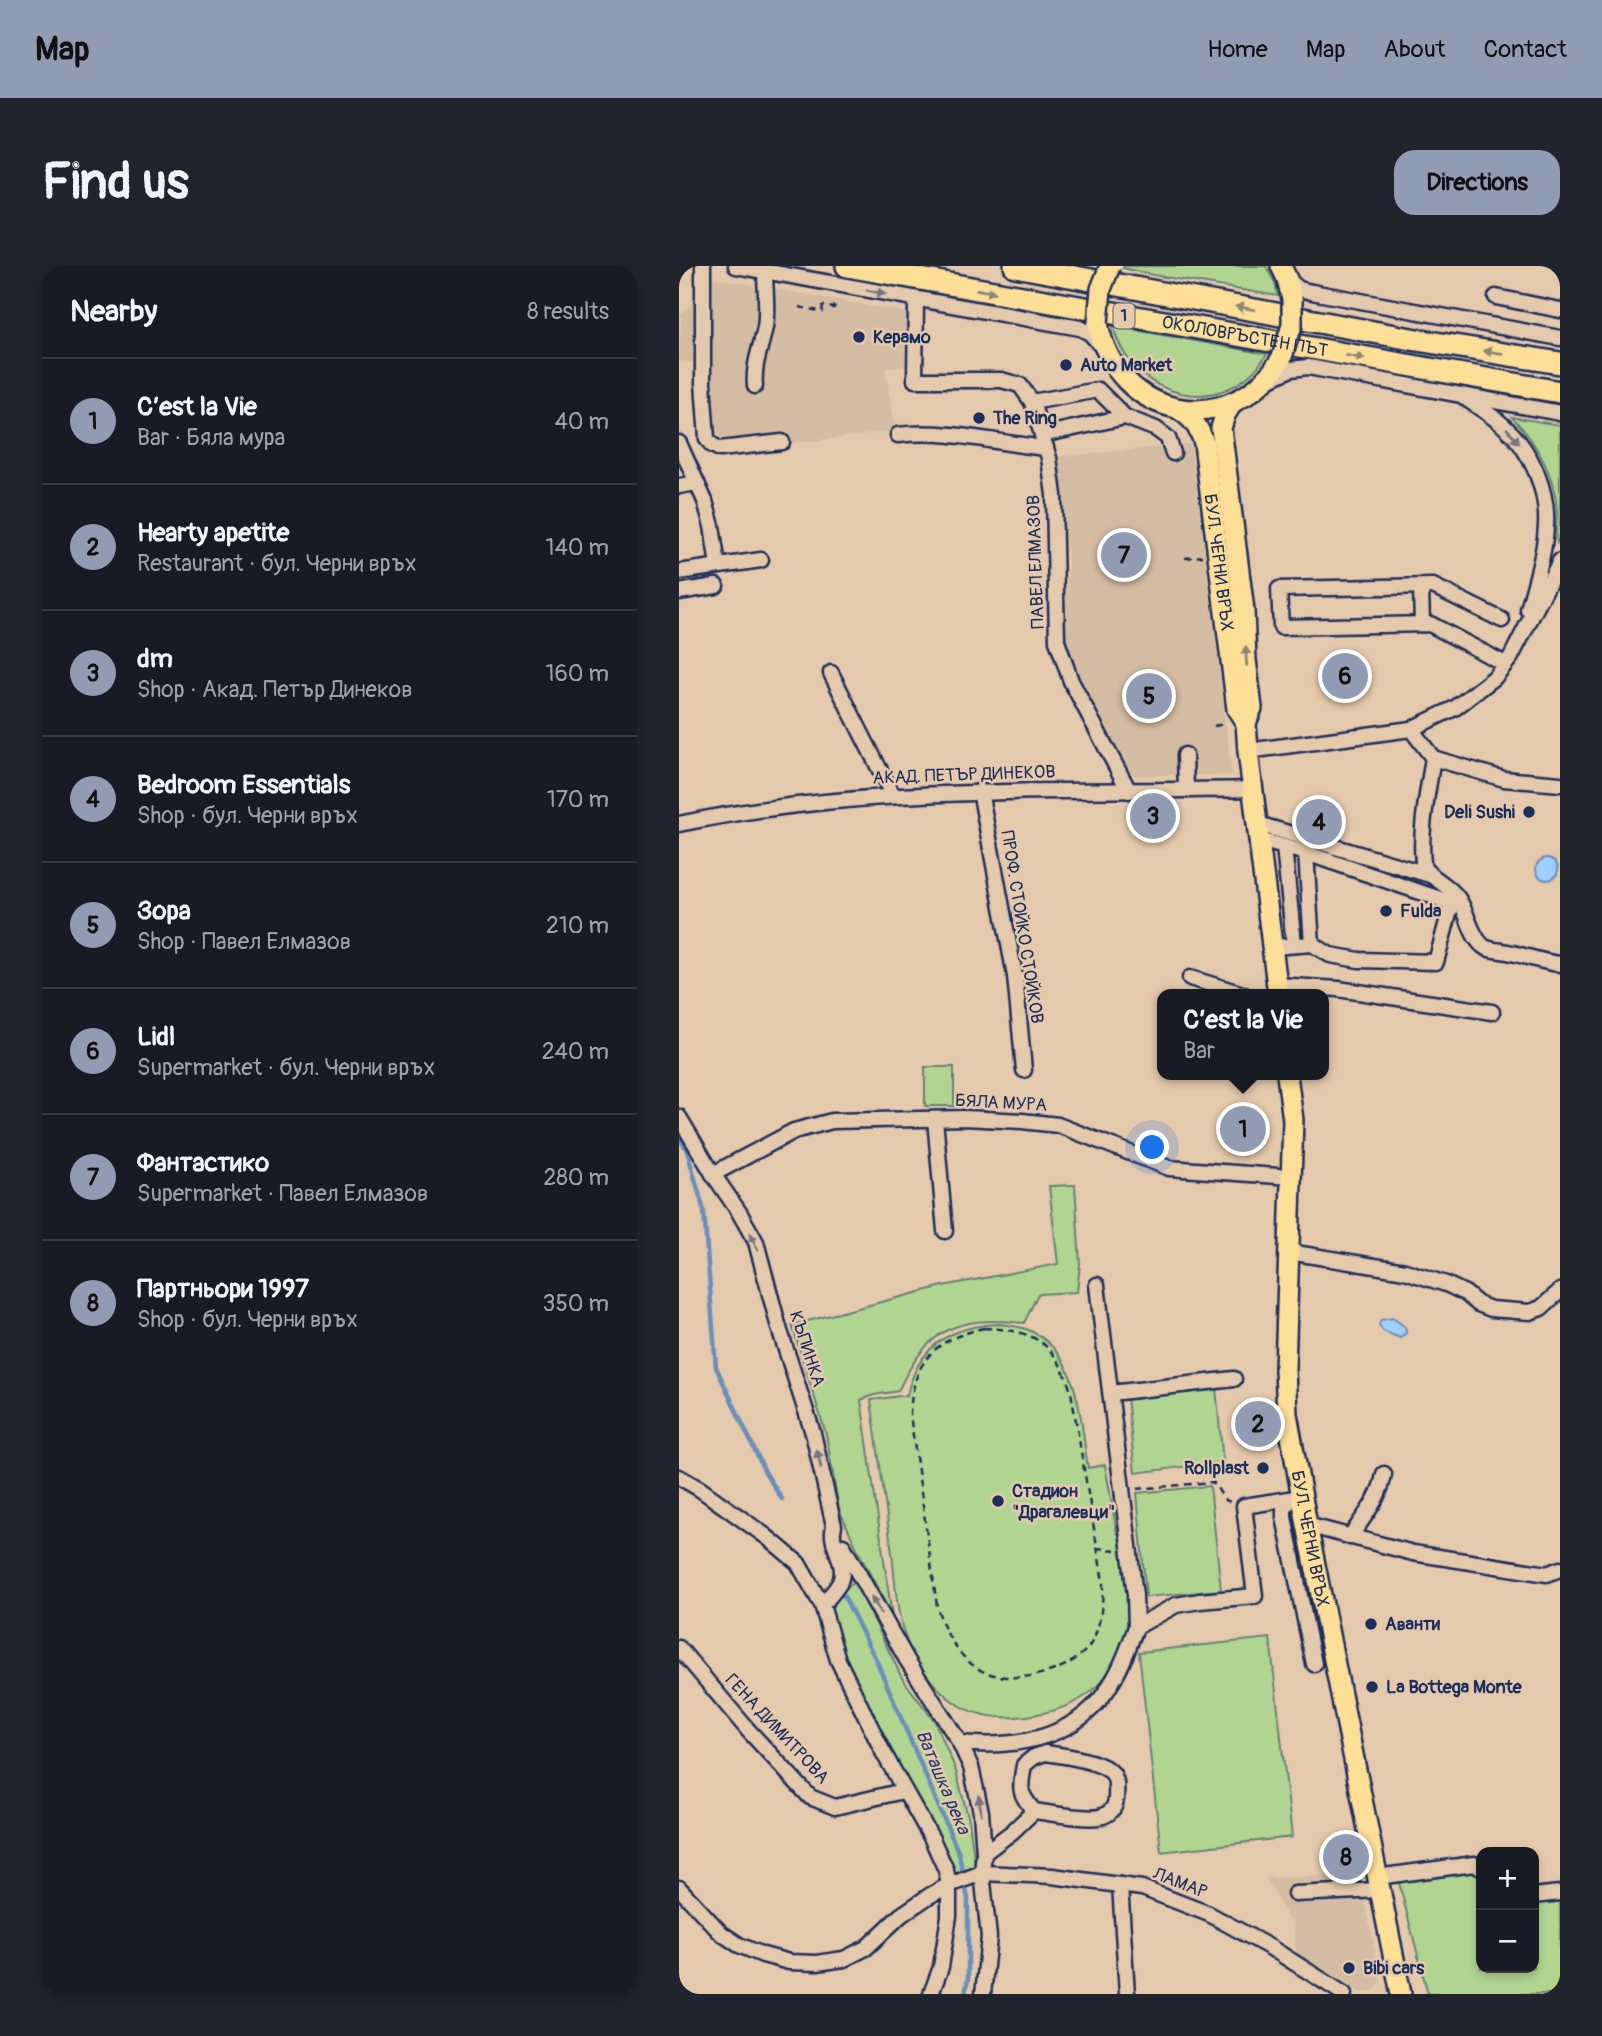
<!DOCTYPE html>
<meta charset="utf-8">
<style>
:root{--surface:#171b24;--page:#20242c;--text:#f1f3f6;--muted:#9ea1a6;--line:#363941;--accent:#919bb2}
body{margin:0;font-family:Pangolin,sans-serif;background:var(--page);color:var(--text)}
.controls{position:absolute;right:21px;bottom:21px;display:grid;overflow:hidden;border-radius:14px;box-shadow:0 4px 10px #0003}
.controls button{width:63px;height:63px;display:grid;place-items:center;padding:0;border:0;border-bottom:2px solid var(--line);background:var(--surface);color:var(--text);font:35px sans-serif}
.you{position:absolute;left:474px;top:882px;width:24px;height:24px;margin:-18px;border:5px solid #fff;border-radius:50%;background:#1a73e8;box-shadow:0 0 0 10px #1a73e833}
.badge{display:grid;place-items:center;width:46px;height:46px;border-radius:50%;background:var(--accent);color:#111;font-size:23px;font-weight:700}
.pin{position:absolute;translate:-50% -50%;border:4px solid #fff;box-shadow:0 2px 7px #0006}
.popup{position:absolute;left:478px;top:723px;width:172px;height:91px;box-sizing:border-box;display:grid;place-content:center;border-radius:14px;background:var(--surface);filter:drop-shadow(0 2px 5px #0005);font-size:23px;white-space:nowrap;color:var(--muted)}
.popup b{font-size:26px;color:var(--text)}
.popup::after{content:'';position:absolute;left:50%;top:100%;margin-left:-14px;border:14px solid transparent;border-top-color:var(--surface)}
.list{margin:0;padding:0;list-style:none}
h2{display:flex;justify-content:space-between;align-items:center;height:91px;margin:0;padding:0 28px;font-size:30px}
h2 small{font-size:23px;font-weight:400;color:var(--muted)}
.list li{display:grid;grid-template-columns:46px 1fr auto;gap:21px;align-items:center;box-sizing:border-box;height:126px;padding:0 28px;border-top:2px solid var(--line)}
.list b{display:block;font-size:26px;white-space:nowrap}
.list p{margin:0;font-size:23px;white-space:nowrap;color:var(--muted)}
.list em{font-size:23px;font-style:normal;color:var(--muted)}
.map{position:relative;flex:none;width:881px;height:1728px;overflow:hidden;border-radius:21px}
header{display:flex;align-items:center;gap:42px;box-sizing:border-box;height:98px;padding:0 35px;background:var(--accent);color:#111}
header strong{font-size:33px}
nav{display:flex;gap:38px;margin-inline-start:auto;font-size:24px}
.intro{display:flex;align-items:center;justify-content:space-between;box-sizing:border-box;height:168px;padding:0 42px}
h1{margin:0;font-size:49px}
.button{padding:18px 32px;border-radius:21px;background:var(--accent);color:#111;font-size:24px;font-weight:700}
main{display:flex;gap:42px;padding:0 42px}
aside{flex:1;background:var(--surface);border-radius:21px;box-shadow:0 4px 10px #0003}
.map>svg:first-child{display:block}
.built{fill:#d4bca2}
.green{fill:#b1d590;stroke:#668277;stroke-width:2}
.water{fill:#9fcffb;stroke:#6a8fbc;stroke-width:2}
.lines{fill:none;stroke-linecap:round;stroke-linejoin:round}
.stream{stroke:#6a8fbc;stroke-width:4.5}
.minor-casing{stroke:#1b2f5e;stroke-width:19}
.major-casing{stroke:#1b2f5e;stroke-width:24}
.highway-casing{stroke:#1b2f5e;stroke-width:26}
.path{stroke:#1b2f5e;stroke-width:2.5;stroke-dasharray:7 5;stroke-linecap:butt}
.minor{stroke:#e5c9ac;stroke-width:14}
.major{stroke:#fdde96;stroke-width:19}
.highway{stroke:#fdde96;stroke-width:21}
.major-bridge-casing{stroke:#1b2f5e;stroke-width:24;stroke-linecap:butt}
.major-bridge{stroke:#fdde96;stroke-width:19}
.oneway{fill:#8c867a}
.oneway2{fill:#767481}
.poi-dot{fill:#1b2f5e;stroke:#e5c9ac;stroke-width:2.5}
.labels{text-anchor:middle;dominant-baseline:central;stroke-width:5;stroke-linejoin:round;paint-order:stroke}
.shield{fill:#e5c9ac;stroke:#585d75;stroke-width:2}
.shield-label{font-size:16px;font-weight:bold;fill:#1b2f5e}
.poi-label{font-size:18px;font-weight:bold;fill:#1b2f5e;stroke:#e5c9ac;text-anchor:start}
.street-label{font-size:18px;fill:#1b2f5e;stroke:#e5c9ac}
.water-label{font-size:19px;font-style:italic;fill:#283f6e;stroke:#e5c9ac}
</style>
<header>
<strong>Map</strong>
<nav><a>Home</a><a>Map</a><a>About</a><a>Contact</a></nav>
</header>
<div class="intro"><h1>Find us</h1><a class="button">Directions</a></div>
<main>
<aside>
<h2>Nearby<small>8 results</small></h2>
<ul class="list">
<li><span class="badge">1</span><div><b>C’est la Vie</b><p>Bar · Бяла мура</p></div><em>40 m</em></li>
<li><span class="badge">2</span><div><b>Hearty apetite</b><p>Restaurant · бул. Черни връх</p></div><em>140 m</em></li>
<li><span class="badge">3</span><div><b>dm</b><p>Shop · Акад. Петър Динеков</p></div><em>160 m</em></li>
<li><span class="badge">4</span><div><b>Bedroom Essentials</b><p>Shop · бул. Черни връх</p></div><em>170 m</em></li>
<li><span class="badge">5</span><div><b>Зора</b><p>Shop · Павел Елмазов</p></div><em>210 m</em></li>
<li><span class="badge">6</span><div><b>Lidl</b><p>Supermarket · бул. Черни връх</p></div><em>240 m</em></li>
<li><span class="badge">7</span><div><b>Фантастико</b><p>Supermarket · Павел Елмазов</p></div><em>280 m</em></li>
<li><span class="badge">8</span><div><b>Партньори 1997</b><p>Shop · бул. Черни връх</p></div><em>350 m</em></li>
</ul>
</aside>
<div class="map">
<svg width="881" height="1728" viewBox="0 0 881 1728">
<rect width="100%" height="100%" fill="#e5c9ac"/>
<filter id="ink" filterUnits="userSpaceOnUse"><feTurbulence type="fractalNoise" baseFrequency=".0143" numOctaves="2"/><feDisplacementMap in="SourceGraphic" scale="14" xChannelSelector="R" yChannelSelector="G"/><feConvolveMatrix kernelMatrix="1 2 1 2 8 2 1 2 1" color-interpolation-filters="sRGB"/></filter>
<g filter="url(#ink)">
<g class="built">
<path d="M19,9L230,47L234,101L206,102L217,165L107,178L106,168L43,172L19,152L14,97L0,94L2,48L13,37Z"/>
<path d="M512,178L553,509H450L399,415L387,369L389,289L377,191Z"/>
<path d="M681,1609L702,1717L694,1725L682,1727L617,1687L614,1654L609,1653L587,1612Z"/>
</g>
<g class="green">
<path d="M445,0H587L596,17L599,30L474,9L444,2Z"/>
<path d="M434,60L588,88C546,156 453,134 434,60Z"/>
<path d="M833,151L881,159V271L878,277C876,268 878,255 878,244C875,208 858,177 833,151Z"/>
<rect x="246" y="801" width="29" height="39"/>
<path d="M396,919L401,998L398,1026L359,1028L345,1057C277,1049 248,1063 219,1125L195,1129L182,1134L213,1350L179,1285L160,1243L147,1168L113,1059L264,1020L379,998L370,920Z"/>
<path d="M320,1058C329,1059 338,1060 347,1063C401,1084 401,1153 409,1202L426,1199L438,1267H443C445,1294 455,1337 448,1362C435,1412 410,1439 359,1448C301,1460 265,1441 235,1390C217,1360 217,1322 213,1287C206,1236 199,1185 192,1134L228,1129C239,1080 271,1060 320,1058Z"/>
<path d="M537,1122L544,1196L456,1207L448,1131Z"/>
<path d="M531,1220L542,1324L467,1331L458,1227Z"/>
<path d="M176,1315L223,1412L256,1456L276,1502L290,1554L296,1600L273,1609L260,1570L203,1472L157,1373L148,1339Z"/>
<path d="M591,1372L613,1571L482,1586L460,1386Z"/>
<path d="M802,1603V1702H855V1621L881,1619V1728H749L718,1609Z"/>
</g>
<g class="water">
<circle cx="868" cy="603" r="11"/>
<path d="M714,1052L726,1061L727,1067L721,1072L704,1065L700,1059L702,1054Z"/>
</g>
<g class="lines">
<g class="stream">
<path d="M0,871L8,885L25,945L37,1101L86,1206L103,1233"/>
<path d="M163,1326L199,1398L280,1588L289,1633V1713L286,1728"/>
</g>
<defs>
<g id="minor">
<path d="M24,0V117L28,173L33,179L41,183L103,176"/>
<path d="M57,0L401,62L411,67L424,82"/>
<path d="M608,13L620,23L633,26L881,72"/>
<path d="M817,31L881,44"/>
<path d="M237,34L236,114H322L341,119L353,136L370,192L375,229L378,375L392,415L450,525"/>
<path d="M587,115L612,103L629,101L881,147"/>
<path d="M76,120C74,98 82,82 86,61C89,43 86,23 86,5"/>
<path d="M786,132C800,141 814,150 826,161C852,184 869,224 867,259C866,287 856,317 849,344"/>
<path d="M353,136L419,124L446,151"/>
<path d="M219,169C269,163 317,177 367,182"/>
<path d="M363,169L446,151L477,163L489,172L494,187"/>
<path d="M0,177L26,235L33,260L39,300"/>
<path d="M0,220L18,217"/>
<path d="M0,306L82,294"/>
<path d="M742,321L743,358"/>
<path d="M0,326L37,320"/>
<path d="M823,354L754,320L600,323L602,361L751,358L826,398"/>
<path d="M152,407L214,530"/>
<path d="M732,463L754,492"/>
<path d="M569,485L732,463L776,442L815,412L832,391L881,295"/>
<path d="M506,489L507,524"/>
<path d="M754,492C749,524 739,571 745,603C755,613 769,619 778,631C789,645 790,667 803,679C808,684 816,684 823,685C843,688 861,696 881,698"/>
<path d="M754,492L825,513L881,518"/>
<path d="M301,525L336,710L345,804"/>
<path d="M0,558C189,518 382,527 574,523"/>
<path d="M579,558L751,609"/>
<path d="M581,574L627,587L633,678L594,681"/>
<path d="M605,581L615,679"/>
<path d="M627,587L773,637L757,696L680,694L651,689L633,678"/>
<path d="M511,712L564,728"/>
<path d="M598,719L659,723L813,746"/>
<path d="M0,851L34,908L60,946L77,976L100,1062L134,1167L155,1260C149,1279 169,1296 161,1316C157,1324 149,1332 143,1339"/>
<path d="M256,853L266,965"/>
<path d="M34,908L115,865L153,855L286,852L343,855L379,859L490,902L612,911"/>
<path d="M610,986L726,1005L767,1018L786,1027L799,1038L812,1043L851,1046L862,1042L881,1025"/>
<path d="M418,1019L456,1329L457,1361"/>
<path d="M432,1127L555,1113"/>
<path d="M0,1211L21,1223L88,1271L119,1297L143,1339L159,1394L204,1486L253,1573L267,1604L270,1619V1650L262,1701L252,1728"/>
<path d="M611,1233L605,1244V1251L635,1398"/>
<path d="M628,1259L734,1287L868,1308L881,1303"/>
<path d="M671,1271C685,1250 701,1233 705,1208"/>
<path d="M164,1280L228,1394L281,1477L292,1501L302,1546L305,1587L303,1607L310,1671L304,1728"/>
<path d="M0,1382L69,1464L131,1531L156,1541L224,1525"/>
<path d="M281,1477C340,1483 402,1471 433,1416C444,1399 450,1380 457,1361L497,1339L521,1335L576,1330L565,1240L623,1231"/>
<path d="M366,1487C382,1489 422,1495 433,1507C439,1514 437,1524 437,1533C436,1543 430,1549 420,1551C407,1554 370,1547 355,1545C339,1526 341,1523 345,1499L355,1491Z"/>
<path d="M305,1587L333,1566L355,1545"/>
<path d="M698,1611L795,1598L802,1602"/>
<path d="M441,1619L448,1728"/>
<path d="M0,1622L42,1667L60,1679L84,1689L110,1696L138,1697L165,1693L187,1682L222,1649L250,1630L270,1619L303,1607L373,1610L463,1622L530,1648L592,1682L665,1728"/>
<path d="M616,1628L701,1624"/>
<path d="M855,1630L881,1627"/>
</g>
<g id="major">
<path d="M602,0L608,13L613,33"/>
<path d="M419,57C436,154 554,176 603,91"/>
<path d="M554,136L546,149L542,162L565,345L567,394L573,442L567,457L569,485L599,728"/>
<path id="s1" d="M499,143C513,151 520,161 525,177L558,443L567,457"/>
<path id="s2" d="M608,809L614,854L606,1104L608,1148L628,1259L722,1728"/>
</g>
<g id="highway">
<path id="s3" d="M168,0L881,126"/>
<path d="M336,0L738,74L881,97"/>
</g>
</defs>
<use href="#minor" class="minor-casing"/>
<use href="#major" class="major-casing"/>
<use href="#highway" class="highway-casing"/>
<g class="path">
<path d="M120,41L145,46"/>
<path d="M143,45L144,40L155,42L156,37"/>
<path d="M506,292L524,290"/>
<path d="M535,460L546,458"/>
<path d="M305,1062C356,1064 377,1077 392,1126L424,1316C424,1335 422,1357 414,1374C396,1408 329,1422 298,1402C277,1388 264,1364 258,1340L231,1148C234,1095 254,1074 305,1062Z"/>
<path d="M458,1223L534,1216L546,1234L552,1236"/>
<path d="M418,1282L436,1284"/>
</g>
<use href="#minor" class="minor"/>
<use href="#major" class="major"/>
<use href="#highway" class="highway"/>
<defs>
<g id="major-bridge">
<path d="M419,57L422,23L431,0"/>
<path d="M603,91L613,59V33"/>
</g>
</defs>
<use href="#major-bridge" class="major-bridge-casing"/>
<use href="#major-bridge" class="major-bridge"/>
</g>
<defs><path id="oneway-solid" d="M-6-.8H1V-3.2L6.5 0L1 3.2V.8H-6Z" transform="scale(1.75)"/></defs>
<g class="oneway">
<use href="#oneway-solid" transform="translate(307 25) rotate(10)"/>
<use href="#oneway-solid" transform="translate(566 42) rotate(-170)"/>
<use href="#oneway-solid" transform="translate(814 86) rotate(-171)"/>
<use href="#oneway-solid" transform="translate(676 91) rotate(10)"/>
<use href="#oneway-solid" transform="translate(567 390) rotate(-94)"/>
</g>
<g class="oneway2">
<use href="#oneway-solid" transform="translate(197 26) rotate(11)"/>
<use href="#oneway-solid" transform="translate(834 170) rotate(50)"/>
<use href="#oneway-solid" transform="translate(75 976) rotate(-114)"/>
<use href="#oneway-solid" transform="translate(140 1193) rotate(-103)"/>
<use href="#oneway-solid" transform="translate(197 1339) rotate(-118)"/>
<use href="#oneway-solid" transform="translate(301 1539) rotate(-98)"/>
</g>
</g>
<g class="poi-dot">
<circle cx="180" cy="71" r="7"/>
<circle cx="387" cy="99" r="7"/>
<circle cx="300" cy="152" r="7"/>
<circle cx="850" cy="546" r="7"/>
<circle cx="707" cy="645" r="7"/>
<circle cx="584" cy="1202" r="7"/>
<circle cx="319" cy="1235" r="7"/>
<circle cx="692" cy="1358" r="7"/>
<circle cx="693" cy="1421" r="7"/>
<circle cx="670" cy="1702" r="7"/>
</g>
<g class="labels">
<rect class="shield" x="434.5" y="37.5" width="21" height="25" rx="5"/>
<g class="shield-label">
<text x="445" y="50">1</text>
</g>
<g class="poi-label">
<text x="194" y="71">Керамо</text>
<text x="401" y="99">Auto Market</text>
<text x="314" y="152">The Ring</text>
<text x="836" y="546" text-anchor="end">Deli Sushi</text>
<text x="721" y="645">Fulda</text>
<text x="570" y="1202" text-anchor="end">Rollplast</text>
<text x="333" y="1225">Стадион<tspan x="333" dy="21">"Драгалевци"</tspan></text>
<text x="706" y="1358">Аванти</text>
<text x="707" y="1421">La Bottega Monte</text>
<text x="684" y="1702">Bibi cars</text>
</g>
<g class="street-label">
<text stroke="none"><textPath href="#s3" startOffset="404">ОКОЛОВРЪСТЕН ПЪТ</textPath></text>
<text transform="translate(357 296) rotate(-92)">ПАВЕЛ ЕЛМАЗОВ</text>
<text stroke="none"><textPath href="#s1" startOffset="164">БУЛ. ЧЕРНИ ВРЪХ</textPath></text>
<text transform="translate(285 509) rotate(-2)">АКАД. ПЕТЪР ДИНЕКОВ</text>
<text transform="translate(343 661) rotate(81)">ПРОФ. СТОЙКО СТОЙКОВ</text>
<text transform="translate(322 837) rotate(3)">БЯЛА МУРА</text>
<text transform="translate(128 1083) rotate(72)">КЪПИНКА</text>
<text stroke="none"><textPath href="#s2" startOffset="466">БУЛ. ЧЕРНИ ВРЪХ</textPath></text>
<text transform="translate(98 1463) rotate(47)">ГЕНА ДИМИТРОВА</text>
<text transform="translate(501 1617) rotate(21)">ЛАМАР</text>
</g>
<g class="water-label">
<text transform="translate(264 1516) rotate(67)">Ваташка река</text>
</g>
</g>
</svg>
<div class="controls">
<button>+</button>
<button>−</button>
</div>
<div class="you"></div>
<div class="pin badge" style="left:564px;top:863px">1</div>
<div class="popup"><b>C’est la Vie</b>Bar</div>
<div class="pin badge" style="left:579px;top:1158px">2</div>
<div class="pin badge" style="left:474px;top:550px">3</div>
<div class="pin badge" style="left:640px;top:556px">4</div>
<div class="pin badge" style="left:470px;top:430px">5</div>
<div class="pin badge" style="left:666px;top:410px">6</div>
<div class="pin badge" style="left:445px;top:289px">7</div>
<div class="pin badge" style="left:667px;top:1591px">8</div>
</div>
</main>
